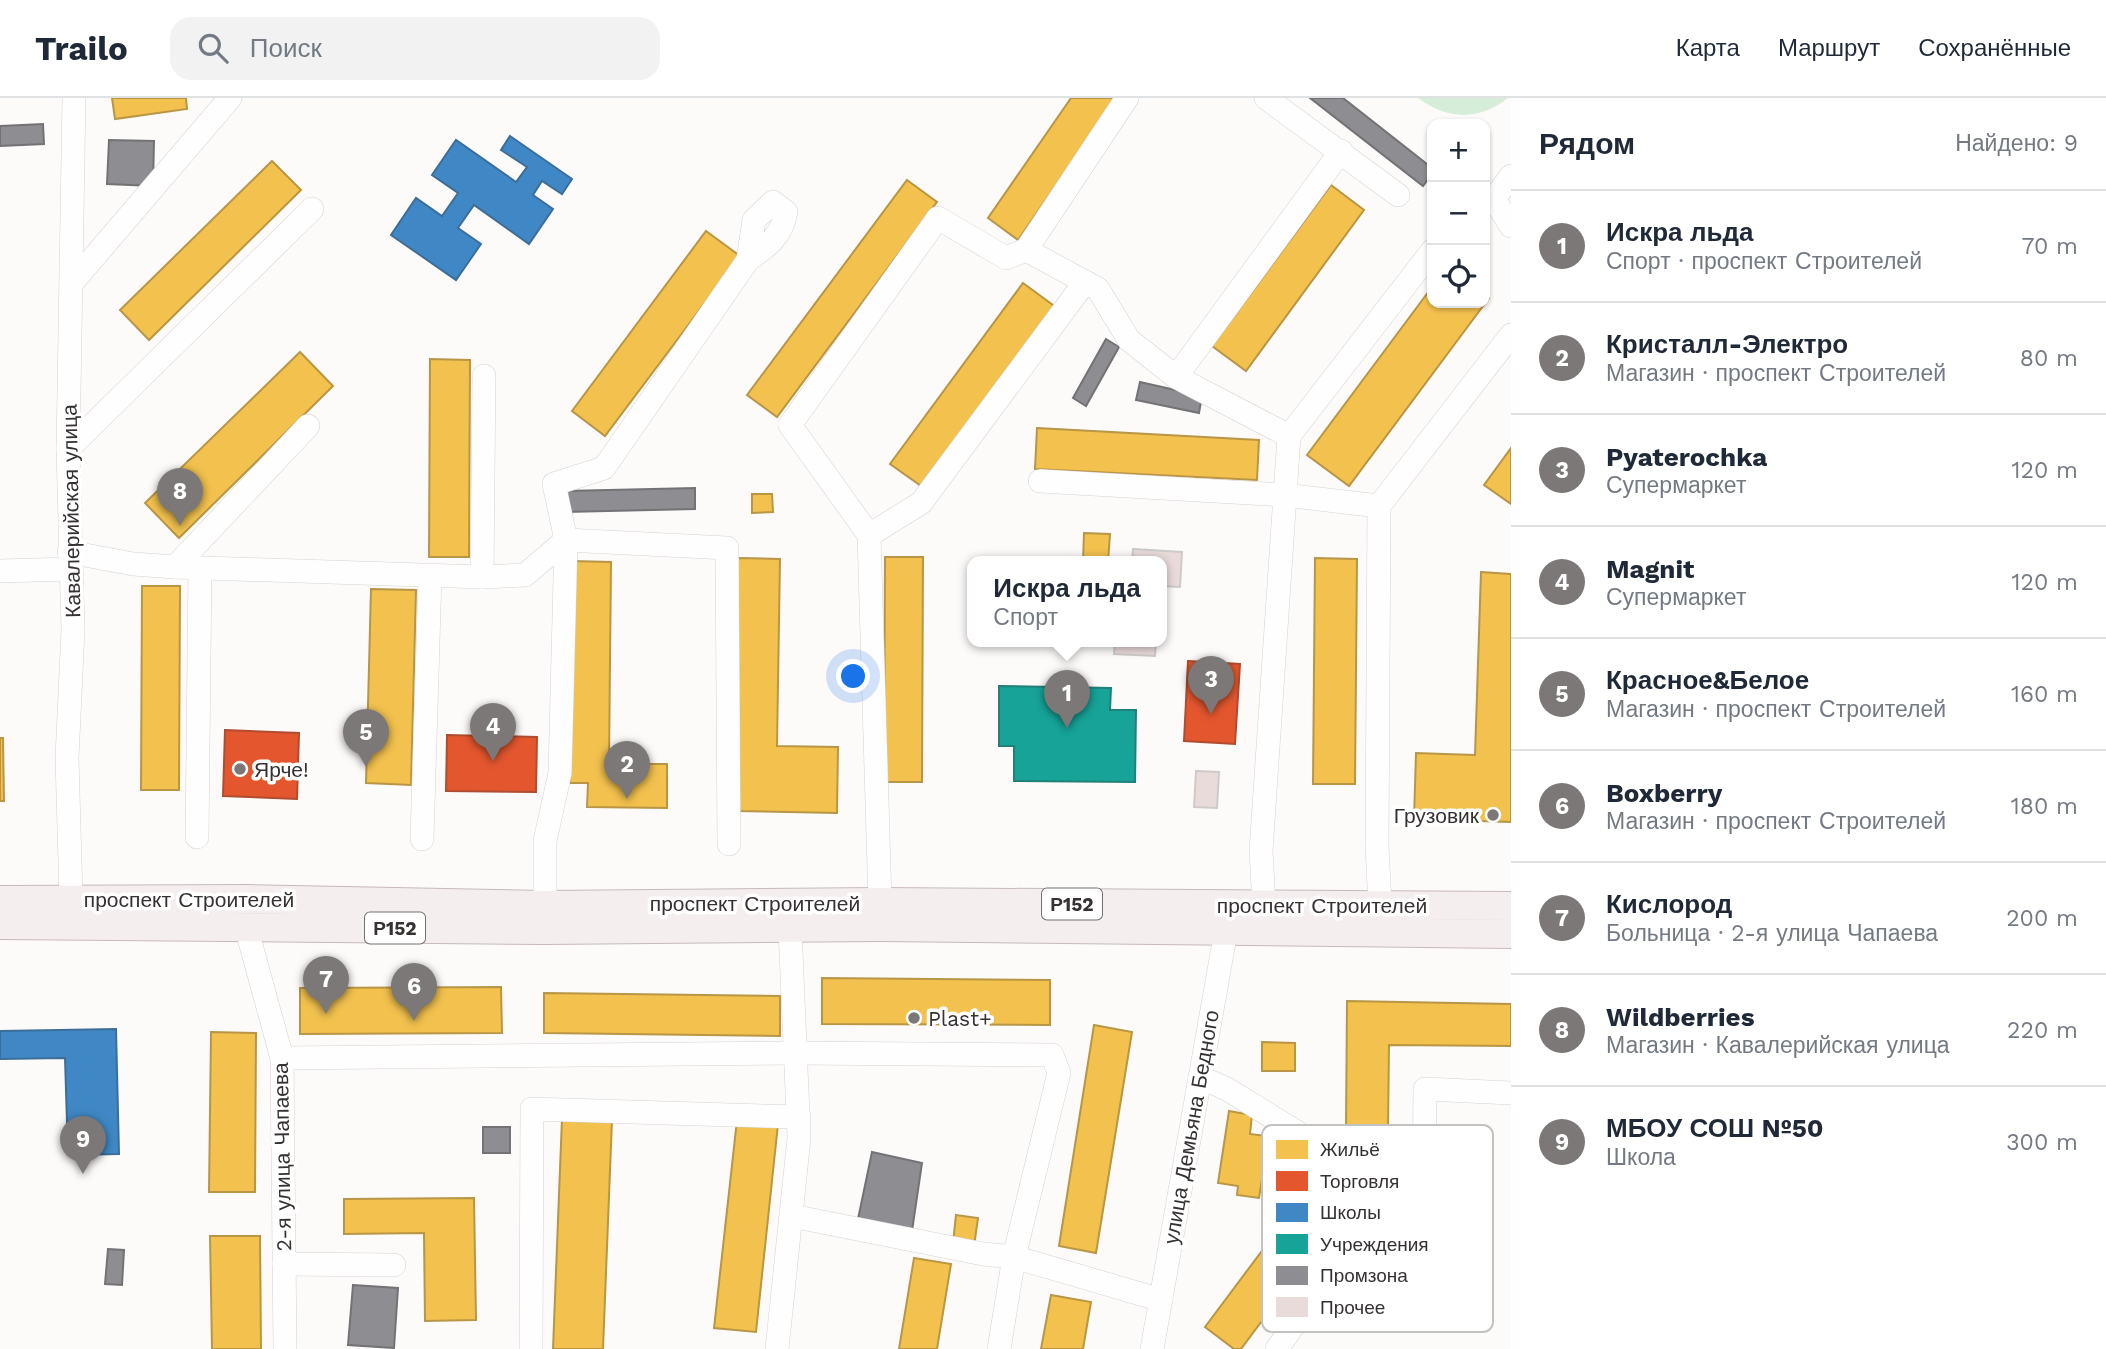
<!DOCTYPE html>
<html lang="ru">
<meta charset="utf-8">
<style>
:root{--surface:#fff;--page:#f2f2f3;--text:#1f2937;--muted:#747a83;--line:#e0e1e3;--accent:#7b7877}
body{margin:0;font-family:"Work Sans",sans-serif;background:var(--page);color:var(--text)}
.controls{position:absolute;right:21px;top:21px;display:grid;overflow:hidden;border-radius:14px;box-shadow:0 2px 5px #0004}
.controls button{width:63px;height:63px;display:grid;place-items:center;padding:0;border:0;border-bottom:2px solid var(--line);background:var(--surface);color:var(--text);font:35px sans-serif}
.you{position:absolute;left:854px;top:579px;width:24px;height:24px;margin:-18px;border:5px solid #fff;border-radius:50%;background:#1a73e8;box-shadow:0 0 0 10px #1a73e833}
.badge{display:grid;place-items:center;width:46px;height:46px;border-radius:50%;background:var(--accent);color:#fff;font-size:23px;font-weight:700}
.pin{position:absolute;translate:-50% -58px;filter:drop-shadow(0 2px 4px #0008)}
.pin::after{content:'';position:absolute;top:37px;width:24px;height:21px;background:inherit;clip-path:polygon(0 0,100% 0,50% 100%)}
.popup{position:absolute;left:967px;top:458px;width:200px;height:91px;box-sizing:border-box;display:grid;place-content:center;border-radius:14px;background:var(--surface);filter:drop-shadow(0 2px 5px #0005);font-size:23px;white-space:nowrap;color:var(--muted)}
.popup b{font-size:26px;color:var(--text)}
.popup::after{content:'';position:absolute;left:50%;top:100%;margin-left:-14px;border:14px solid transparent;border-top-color:var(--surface)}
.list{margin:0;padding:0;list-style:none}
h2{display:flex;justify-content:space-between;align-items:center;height:91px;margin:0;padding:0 28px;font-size:30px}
h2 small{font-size:23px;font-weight:400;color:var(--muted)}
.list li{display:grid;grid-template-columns:46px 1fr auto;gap:21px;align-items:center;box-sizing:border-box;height:112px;padding:0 28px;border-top:2px solid var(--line)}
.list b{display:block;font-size:26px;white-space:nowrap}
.list p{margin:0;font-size:23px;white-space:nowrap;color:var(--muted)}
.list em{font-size:23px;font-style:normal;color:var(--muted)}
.icon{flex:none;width:38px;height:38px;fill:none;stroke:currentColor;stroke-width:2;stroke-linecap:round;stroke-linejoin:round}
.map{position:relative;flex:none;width:1511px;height:1251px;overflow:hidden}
header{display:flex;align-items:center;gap:42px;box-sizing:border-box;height:98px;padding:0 35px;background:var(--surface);border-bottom:2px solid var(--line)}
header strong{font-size:33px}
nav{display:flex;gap:38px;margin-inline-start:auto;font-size:24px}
.search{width:490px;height:63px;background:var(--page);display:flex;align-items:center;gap:18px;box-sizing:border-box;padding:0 24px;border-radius:21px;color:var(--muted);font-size:26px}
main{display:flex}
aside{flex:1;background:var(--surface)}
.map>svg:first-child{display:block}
.green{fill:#d6edda}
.homes{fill:#f2c14e;stroke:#b99645;stroke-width:2}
.shops{fill:#e4572e;stroke:#b04c2f;stroke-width:2}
.schools{fill:#3f88c5;stroke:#3c6e99;stroke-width:2}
.public{fill:#17a398;stroke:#208179;stroke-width:2}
.industry{fill:#8d8d92;stroke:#737275;stroke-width:2}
.building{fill:#eadbdb;stroke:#cdcbca;stroke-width:2}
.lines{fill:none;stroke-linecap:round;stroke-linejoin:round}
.minor-casing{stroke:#d4d2d1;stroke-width:24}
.major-casing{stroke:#c7b9ba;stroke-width:30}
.minor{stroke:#fffefe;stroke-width:23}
.major{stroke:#f5eeef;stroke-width:28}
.poi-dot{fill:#7b7877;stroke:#fff;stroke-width:2.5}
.labels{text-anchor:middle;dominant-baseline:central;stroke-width:7;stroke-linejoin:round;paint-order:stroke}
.shield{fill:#fff;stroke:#72706f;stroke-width:2}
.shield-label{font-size:19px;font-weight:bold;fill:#353231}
.street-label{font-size:21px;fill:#353231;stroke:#fff}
.poi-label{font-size:21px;fill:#353231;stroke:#fff;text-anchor:start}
.key{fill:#fff;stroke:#c2c2c1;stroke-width:2}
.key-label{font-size:19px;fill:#353231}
</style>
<header>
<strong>Trailo</strong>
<div class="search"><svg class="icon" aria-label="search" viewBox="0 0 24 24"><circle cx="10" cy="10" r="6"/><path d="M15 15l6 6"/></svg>Поиск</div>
<nav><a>Карта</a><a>Маршрут</a><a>Сохранённые</a></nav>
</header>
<main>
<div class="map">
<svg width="1511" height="1251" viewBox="0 0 1511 1251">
<rect width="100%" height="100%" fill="#fdfbfa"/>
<path class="green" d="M1418,0H1508C1479,23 1447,22 1418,0Z"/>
<g class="homes">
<path d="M112,0H186L187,11L115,21Z"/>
<path d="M1071,0H1116L1018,142L988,120Z"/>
<path d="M272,63L301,92L149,242L120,212Z"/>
<path d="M907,82L937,104L777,319L747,297Z"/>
<path d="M1331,87L1364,112L1246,273L1212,248Z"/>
<path d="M706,133L740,158L605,338L572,313Z"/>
<path d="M1023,185L1057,210L924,390L890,366Z"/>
<path d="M1432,189V205H1485V197L1489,200L1349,388L1307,357Z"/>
<path d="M300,254L333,288L179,440L145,405Z"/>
<path d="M430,261L470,262L469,459H429Z"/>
<path d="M1037,330L1259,342L1257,382L1035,371Z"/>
<path d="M1511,350V406L1484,387Z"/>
<path d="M752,396H772L773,414L752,415Z"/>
<path d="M1084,435L1110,436L1108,464H1083Z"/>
<path d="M885,459H923L922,684H884Z"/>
<path d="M738,460L780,461L777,648L838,649L837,715L737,713Z"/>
<path d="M1315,460L1357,461L1355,686H1313Z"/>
<path d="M572,463L611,464L609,666H667V710L587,709L588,685H570Z"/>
<path d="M1481,474L1511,476V724L1414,721L1416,655L1475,657Z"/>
<path d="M142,488H180L179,692H141Z"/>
<path d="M371,491L416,492L411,687L366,685Z"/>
<path d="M0,640H3L4,703H0Z"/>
<path d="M822,880L1050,882V927L822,926Z"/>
<path d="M501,889L502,935L300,936V890Z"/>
<path d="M544,895L780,898V938L544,935Z"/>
<path d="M1347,903L1511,906V948L1389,947L1388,1032L1346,1031Z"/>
<path d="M1094,927L1132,934L1096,1155L1059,1148Z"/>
<path d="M211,934L256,935L255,1094H209Z"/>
<path d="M1262,944L1295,945V973H1262Z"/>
<path d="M1229,1013L1252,1017L1250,1036L1281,1040L1277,1064L1265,1062L1259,1100L1237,1097L1238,1088L1218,1085Z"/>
<path d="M562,1020L612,1022L603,1251H553Z"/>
<path d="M737,1022L778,1026L756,1234L714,1230Z"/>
<path d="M1329,1063L1362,1088L1241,1251H1234L1205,1229Z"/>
<path d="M474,1100L476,1222L425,1223L424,1135L344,1136V1101Z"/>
<path d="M956,1117L978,1120L974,1148L953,1145Z"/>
<path d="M210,1138H260L261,1251H212Z"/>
<path d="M914,1160L951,1166L937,1251H899Z"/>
<path d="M1051,1197L1091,1204L1083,1251H1041Z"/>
</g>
<g class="shops">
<path d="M1188,563L1240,566L1235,646L1184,643Z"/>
<path d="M225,632L299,635L297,701L223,698Z"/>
<path d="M447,637L537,639L536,694L446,693Z"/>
</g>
<g class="schools">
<path d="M510,38L572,81L562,96L542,83L533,97L553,111L529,146L474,107L458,130L481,146L456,182L391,137L416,100L442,118L458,95L432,77L456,42L516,84L527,69L501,52Z"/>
<path d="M116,931L119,1056L68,1057L65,960L0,961V933Z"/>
</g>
<path class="public" d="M999,588L1111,590L1110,612H1136L1135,684L1014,683V648H999Z"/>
<g class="industry">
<path d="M1310,0H1343L1432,70V76L1423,88Z"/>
<path d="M43,26L44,46L0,48V28Z"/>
<path d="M109,42L154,43L153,88L107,86Z"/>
<path d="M1106,241L1119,249L1086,308L1073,300Z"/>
<path d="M1140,284L1202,298L1199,315L1136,302Z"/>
<path d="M695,390V411L565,414V393Z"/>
<rect x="483" y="1029" width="27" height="26"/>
<path d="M872,1054L922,1065L912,1133L858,1121Z"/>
<path d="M108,1151L124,1152L122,1187L105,1186Z"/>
<path d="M353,1187L398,1190L394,1250L348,1247Z"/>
</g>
<g class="building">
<path d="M1133,451L1182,454L1180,489L1162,488V464H1132Z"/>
<path d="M1115,544H1156L1155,558L1114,556Z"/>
<path d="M1196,673L1219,674L1217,710L1194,709Z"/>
</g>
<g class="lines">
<defs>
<g id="minor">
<path d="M1127,0L1026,152L1098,191L1129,242L1176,279L1341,53"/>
<path d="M1266,0L1398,97"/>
<path d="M1494,101L1511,128"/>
<path d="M1485,107L1494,101L1511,78"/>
<path d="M1026,152L1006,160L938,120L790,327L869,437L921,405L1085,184"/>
<path d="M71,186L230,0"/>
<path d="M1176,279L1289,338"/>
<path d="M68,351L312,111"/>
<path d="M1040,383L1284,397L1379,408L1511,237"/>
<path d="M1379,408L1377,748L1380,807"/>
<path d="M869,437L880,804"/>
<path d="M69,454L133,466L175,469L482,479L525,477L566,442L727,450L729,746"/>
<path d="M175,469L308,328"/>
<path d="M0,473L70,471"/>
<path d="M482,479L484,278"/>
<path d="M197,739L200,471"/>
<path d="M422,741L430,478"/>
<path d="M71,800L67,660L73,532L68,351L74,0"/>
<path d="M1264,806L1261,753L1289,338L1432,153"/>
<path d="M545,807V743L560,675L566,442L554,386L604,370L748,162L754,122L773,104L786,114C782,138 767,149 748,162"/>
<path d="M246,829L282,960L285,1251"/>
<path d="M282,960L798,955L1052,957L1059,975L1014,1159L999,1251"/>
<path d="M1200,979L1227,991L1389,1091L1277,1251"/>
<path d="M1389,1091L1413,1098L1424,1086L1425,991L1511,995"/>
<path d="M792,1118L983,1156L1014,1159L1161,1202"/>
<path d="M284,1166L394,1167"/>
<path d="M531,1251L532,1011L799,1019"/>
<path d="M777,1251L799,1040L790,830"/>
<path d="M1152,1251L1229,816"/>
</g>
<g id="major">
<path d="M0,802L246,801L545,807L880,804L1511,808"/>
<path d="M0,827L545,832L880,829L1511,836"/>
</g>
</defs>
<use href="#minor" class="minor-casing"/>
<use href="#major" class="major-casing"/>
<use href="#minor" class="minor"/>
<use href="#major" class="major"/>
</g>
<g class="poi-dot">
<circle cx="240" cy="671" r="7"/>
<circle cx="1493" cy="717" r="7"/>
<circle cx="914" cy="920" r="7"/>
</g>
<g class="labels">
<g class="shield">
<rect x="1042" y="790.5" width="60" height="31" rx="5"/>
<rect x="365" y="814.5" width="60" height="31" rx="5"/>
</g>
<g class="shield-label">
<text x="1072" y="806">Р152</text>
<text x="395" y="830">Р152</text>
</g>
<g class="street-label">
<text transform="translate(71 413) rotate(-91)">Кавалерийская улица</text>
<text x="189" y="801">проспект Строителей</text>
<text x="755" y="805">проспект Строителей</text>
<text x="1322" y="807">проспект Строителей</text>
<text transform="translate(1191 1029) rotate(-80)">улица Демьяна Бедного</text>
<text transform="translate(282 1059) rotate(-91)">2-я улица Чапаева</text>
</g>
<g class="poi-label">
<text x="254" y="671">Ярче!</text>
<text x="1479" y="717" text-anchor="end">Грузовик</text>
<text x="928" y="920">Plast+</text>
</g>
</g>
<rect x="1262" y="1027" width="231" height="207" rx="10" class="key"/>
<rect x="1276" y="1042" width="32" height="19" fill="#f2c14e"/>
<rect x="1276" y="1073" width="32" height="20" fill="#e4572e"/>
<rect x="1276" y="1105" width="32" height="19" fill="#3f88c5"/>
<rect x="1276" y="1136" width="32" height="20" fill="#17a398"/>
<rect x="1276" y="1168" width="32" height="19" fill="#8d8d92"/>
<rect x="1276" y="1199" width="32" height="20" fill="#eadbdb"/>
<g class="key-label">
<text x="1320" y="1058">Жильё</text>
<text x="1320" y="1090">Торговля</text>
<text x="1320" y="1121">Школы</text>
<text x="1320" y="1153">Учреждения</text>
<text x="1320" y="1184">Промзона</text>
<text x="1320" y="1216">Прочее</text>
</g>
</svg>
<div class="controls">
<button>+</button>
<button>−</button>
<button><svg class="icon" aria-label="locate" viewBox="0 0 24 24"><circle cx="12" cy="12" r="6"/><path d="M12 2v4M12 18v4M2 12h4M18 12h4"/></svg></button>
</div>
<div class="you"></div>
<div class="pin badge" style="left:1067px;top:630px">1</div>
<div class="popup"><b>Искра льда</b>Спорт</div>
<div class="pin badge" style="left:627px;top:701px">2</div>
<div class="pin badge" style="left:1211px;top:616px">3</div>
<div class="pin badge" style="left:493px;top:663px">4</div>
<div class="pin badge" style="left:366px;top:669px">5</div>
<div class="pin badge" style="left:414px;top:923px">6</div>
<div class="pin badge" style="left:326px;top:916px">7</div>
<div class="pin badge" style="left:180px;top:428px">8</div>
<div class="pin badge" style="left:83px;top:1076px">9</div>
</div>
<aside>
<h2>Рядом<small>Найдено: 9</small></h2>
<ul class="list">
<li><span class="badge">1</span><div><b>Искра льда</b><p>Спорт · проспект Строителей</p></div><em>70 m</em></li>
<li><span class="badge">2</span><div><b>Кристалл-Электро</b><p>Магазин · проспект Строителей</p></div><em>80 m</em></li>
<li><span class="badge">3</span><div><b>Pyaterochka</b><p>Супермаркет</p></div><em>120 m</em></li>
<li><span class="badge">4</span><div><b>Magnit</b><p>Супермаркет</p></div><em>120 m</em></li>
<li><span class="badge">5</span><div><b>Красное&amp;Белое</b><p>Магазин · проспект Строителей</p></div><em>160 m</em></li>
<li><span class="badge">6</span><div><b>Boxberry</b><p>Магазин · проспект Строителей</p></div><em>180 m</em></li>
<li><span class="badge">7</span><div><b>Кислород</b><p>Больница · 2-я улица Чапаева</p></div><em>200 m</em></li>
<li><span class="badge">8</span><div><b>Wildberries</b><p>Магазин · Кавалерийская улица</p></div><em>220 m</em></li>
<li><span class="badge">9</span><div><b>МБОУ СОШ №50</b><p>Школа</p></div><em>300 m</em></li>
</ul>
</aside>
</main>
